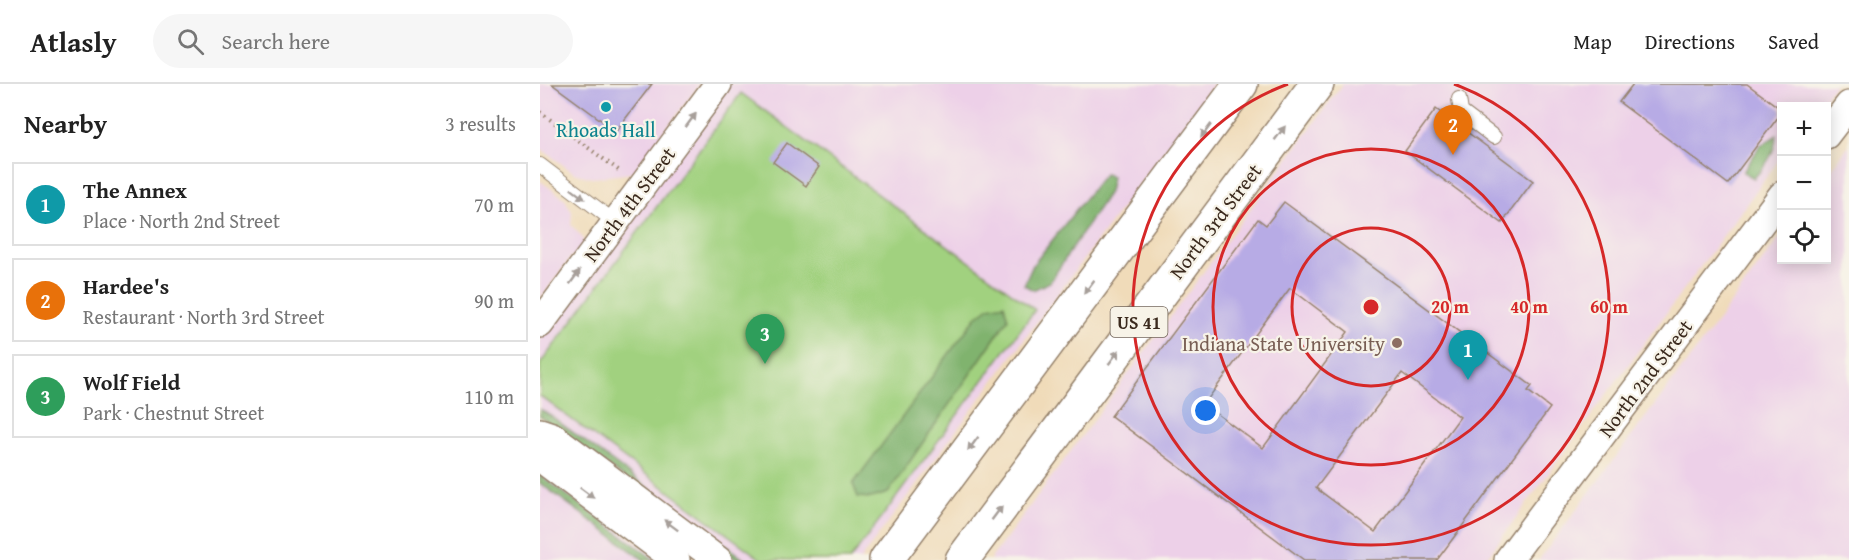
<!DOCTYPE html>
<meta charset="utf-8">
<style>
:root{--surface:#fff;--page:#f6f6f6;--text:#222;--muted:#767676;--line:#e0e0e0;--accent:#ea580c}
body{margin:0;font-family:"Gentium Book Plus",serif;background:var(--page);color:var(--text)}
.controls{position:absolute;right:18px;top:18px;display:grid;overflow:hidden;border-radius:0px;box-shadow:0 3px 15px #0003}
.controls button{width:54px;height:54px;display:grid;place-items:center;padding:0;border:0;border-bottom:2px solid var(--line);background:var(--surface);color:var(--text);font:30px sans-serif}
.you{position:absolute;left:666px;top:327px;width:21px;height:21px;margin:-15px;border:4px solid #fff;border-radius:50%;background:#1a73e8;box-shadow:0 0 0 9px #1a73e833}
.badge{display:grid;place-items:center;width:39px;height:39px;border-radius:50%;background:var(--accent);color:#fff;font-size:20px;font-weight:700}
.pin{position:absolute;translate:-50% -50px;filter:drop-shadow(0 2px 3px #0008)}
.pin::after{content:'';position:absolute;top:32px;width:21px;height:18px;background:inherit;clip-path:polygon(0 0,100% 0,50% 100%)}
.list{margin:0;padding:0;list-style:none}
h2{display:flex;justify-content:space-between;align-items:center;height:78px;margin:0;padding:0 24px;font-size:26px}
h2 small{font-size:20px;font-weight:400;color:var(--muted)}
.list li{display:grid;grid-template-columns:39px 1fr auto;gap:18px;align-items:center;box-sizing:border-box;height:84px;margin:0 12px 12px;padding:0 12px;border:2px solid var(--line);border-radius:0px}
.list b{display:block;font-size:22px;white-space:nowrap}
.list p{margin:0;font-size:20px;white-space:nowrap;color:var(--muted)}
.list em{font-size:20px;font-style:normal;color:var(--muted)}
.icon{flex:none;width:33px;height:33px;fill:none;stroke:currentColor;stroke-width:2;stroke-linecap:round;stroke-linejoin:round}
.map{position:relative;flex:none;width:1309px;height:476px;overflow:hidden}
header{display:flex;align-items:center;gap:36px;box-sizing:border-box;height:84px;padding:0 30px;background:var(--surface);border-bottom:2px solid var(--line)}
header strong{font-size:28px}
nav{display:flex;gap:33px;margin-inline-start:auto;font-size:21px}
.search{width:420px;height:54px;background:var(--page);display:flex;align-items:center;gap:15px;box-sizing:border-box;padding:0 21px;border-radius:33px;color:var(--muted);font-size:22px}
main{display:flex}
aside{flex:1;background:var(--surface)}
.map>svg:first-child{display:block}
.built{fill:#edd0e8}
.green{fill:#a1d17f;stroke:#6e7e4e;stroke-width:1.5}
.forest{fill:#80b36e;stroke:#5e6e46;stroke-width:1.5}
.building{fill:#b7abe5;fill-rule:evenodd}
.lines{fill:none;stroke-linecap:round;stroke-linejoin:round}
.lane-casing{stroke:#96826c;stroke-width:16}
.street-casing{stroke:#96826c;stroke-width:30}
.highway-casing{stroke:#96826c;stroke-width:36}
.path{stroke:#96826c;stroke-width:4;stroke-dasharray:1.5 4.5;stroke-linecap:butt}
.lane{stroke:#fff;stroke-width:14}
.street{stroke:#fff;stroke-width:27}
.highway{stroke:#fff;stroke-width:33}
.oneway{fill:#a79f9a}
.ring{fill:none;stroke:#d62828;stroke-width:3}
.culture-dot{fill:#0f9aa8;stroke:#f7f3e8;stroke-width:2}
.education-dot{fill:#8d6e63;stroke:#f7f3e8;stroke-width:2}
.labels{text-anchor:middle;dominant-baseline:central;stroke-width:4.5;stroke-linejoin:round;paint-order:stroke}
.shield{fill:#f7f3e8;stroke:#73665b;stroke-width:1.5}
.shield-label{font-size:18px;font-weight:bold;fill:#3b2a1e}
.culture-label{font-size:20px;fill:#0d838f;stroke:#f7f3e8}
.street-label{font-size:20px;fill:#3b2a1e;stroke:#f7f3e8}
.education-label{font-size:20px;fill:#785e54;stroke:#f7f3e8;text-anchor:end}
.centre{fill:#d62828;stroke:#f7f3e8;stroke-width:3}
.ring-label{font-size:18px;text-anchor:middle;font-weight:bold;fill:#d62828;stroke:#f7f3e8;stroke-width:4.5;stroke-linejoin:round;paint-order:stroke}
</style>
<header>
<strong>Atlasly</strong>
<div class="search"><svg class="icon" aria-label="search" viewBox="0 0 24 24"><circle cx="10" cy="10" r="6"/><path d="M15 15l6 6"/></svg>Search here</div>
<nav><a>Map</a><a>Directions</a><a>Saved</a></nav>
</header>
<main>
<aside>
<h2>Nearby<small>3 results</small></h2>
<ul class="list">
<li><span class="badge" style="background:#0f9aa8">1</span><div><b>The Annex</b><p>Place · North 2nd Street</p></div><em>70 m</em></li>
<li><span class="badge" style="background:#e8710a">2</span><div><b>Hardee's</b><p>Restaurant · North 3rd Street</p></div><em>90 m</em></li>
<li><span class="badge" style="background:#2e9e5b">3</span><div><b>Wolf Field</b><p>Park · Chestnut Street</p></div><em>110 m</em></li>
</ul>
</aside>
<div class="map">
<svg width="1309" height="476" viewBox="0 0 1309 476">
<rect width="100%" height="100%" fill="#f7f3e8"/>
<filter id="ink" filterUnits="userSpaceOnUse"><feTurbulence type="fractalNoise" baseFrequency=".0167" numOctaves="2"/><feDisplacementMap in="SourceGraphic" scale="12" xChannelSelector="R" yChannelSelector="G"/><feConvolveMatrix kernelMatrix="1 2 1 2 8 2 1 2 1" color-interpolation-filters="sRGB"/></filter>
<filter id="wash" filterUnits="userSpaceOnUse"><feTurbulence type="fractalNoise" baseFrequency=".008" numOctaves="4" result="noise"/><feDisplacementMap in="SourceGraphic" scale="24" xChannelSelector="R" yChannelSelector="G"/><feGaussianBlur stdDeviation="1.35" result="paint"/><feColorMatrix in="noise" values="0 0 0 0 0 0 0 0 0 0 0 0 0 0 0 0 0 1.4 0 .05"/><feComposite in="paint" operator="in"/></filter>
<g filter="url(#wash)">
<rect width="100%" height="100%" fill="#f0dbb9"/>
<g class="built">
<path d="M0,0H160L93,89L52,94L34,89L0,64Z"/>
<path d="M188,0H674L320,476H192L0,333V252Z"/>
<path d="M803,0H1295L1279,22H1242L1241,73L945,476H450Z"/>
<path d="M1309,61V476H999L1241,152L1242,176H1286L1287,92Z"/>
<path d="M0,97L24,114L32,128L31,141L41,152L46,163L39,172H32L0,215Z"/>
<path d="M0,386L120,476H0Z"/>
</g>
<path class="green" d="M201,9L495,226L310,476H222L0,312V280Z"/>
<g class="forest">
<path d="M1237,51C1234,70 1228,79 1214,94L1203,88L1220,62Z"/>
<path d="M564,90L572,92L569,108L510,198L493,206L484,201L493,181Z"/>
<path d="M464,220L468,235L348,409L331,414L318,413L313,400L436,233L449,223Z"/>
<path d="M0,325L11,332L205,476H197L0,332Z"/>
<path d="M0,391L115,476H104L0,399Z"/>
</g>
<g id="blocks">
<g class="building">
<path d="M12,0H112L76,47Z"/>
<path d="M1093,0H1207L1242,26V28L1188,100L1079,18Z"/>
<path d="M896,25L993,97L962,139L865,67Z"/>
<path d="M247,59L279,83L266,102L233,78Z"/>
<path d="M744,118L992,302L988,307L1010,324L897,476H764L571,332L718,135L726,141ZM750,204L808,248L723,364L664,320ZM862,289L920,333L835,448L776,404Z"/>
</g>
</g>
</g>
<g filter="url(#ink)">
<use href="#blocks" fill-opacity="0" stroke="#96826c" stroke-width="1.5"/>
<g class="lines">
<defs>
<g id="lane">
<path d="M919,15L921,28L954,53"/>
<path d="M0,81L75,138"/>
</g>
<g id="street">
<path d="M1286,51L1309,21"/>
<path d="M0,240L178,0"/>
<path d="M0,348L12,352L178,476"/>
<path d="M0,374L136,476"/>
<path d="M968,476L1242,111"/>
</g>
<g id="highway">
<path d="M346,476L701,0"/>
<path d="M422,476L777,0"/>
</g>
</defs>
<use href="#lane" class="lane-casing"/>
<use href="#street" class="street-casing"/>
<use href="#highway" class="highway-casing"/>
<path class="path" d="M0,28L81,88"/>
<use href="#lane" class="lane"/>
<use href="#street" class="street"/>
<use href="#highway" class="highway"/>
</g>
<defs><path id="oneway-solid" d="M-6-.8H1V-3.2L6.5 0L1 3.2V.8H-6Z" transform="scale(1.5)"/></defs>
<g class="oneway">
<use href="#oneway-solid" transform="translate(151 36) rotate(-53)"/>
<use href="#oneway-solid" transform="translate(666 47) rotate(127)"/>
<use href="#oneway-solid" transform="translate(740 49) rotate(-53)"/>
<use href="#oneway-solid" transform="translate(38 110) rotate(37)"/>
<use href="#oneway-solid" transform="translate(35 193) rotate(-54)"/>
<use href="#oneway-solid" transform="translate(549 203) rotate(127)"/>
<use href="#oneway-solid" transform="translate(574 273) rotate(-53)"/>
<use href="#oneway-solid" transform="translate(433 360) rotate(127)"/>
<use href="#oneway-solid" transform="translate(47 409) rotate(37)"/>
<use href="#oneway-solid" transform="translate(457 429) rotate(-53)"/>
<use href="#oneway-solid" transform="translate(131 441) rotate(-143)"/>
</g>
</g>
<g class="ring">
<circle cx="831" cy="223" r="79"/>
<circle cx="831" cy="223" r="158"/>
<path d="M914 0A238 238 0 1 1 748 0"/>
</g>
<circle class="culture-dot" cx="66" cy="23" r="6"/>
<circle class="education-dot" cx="857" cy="259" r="6"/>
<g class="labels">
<rect class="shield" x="570.5" y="223" width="57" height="30" rx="4.5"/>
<g class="shield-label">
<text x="599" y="238">US 41</text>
</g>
<g class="culture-label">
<text x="66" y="45">Rhoads Hall</text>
</g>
<g class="street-label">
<text transform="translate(89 120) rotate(-53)">North 4th Street</text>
<text transform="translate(675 137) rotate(-53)">North 3rd Street</text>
<text transform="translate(1105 294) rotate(-53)">North 2nd Street</text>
</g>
<g class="education-label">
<text x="845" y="259">Indiana State University</text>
</g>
</g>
<circle cx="831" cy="223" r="9" class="centre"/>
<g class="ring-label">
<text x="910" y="229">20 m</text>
<text x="989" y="229">40 m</text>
<text x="1069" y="229">60 m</text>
</g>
</svg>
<div class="controls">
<button>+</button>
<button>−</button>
<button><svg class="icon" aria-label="locate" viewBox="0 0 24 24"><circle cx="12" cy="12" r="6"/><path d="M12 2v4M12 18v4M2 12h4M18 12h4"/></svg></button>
</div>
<div class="you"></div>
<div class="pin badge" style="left:928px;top:296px;background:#0f9aa8">1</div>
<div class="pin badge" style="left:913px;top:71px;background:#e8710a">2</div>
<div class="pin badge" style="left:225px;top:280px;background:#2e9e5b">3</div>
</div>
</main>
